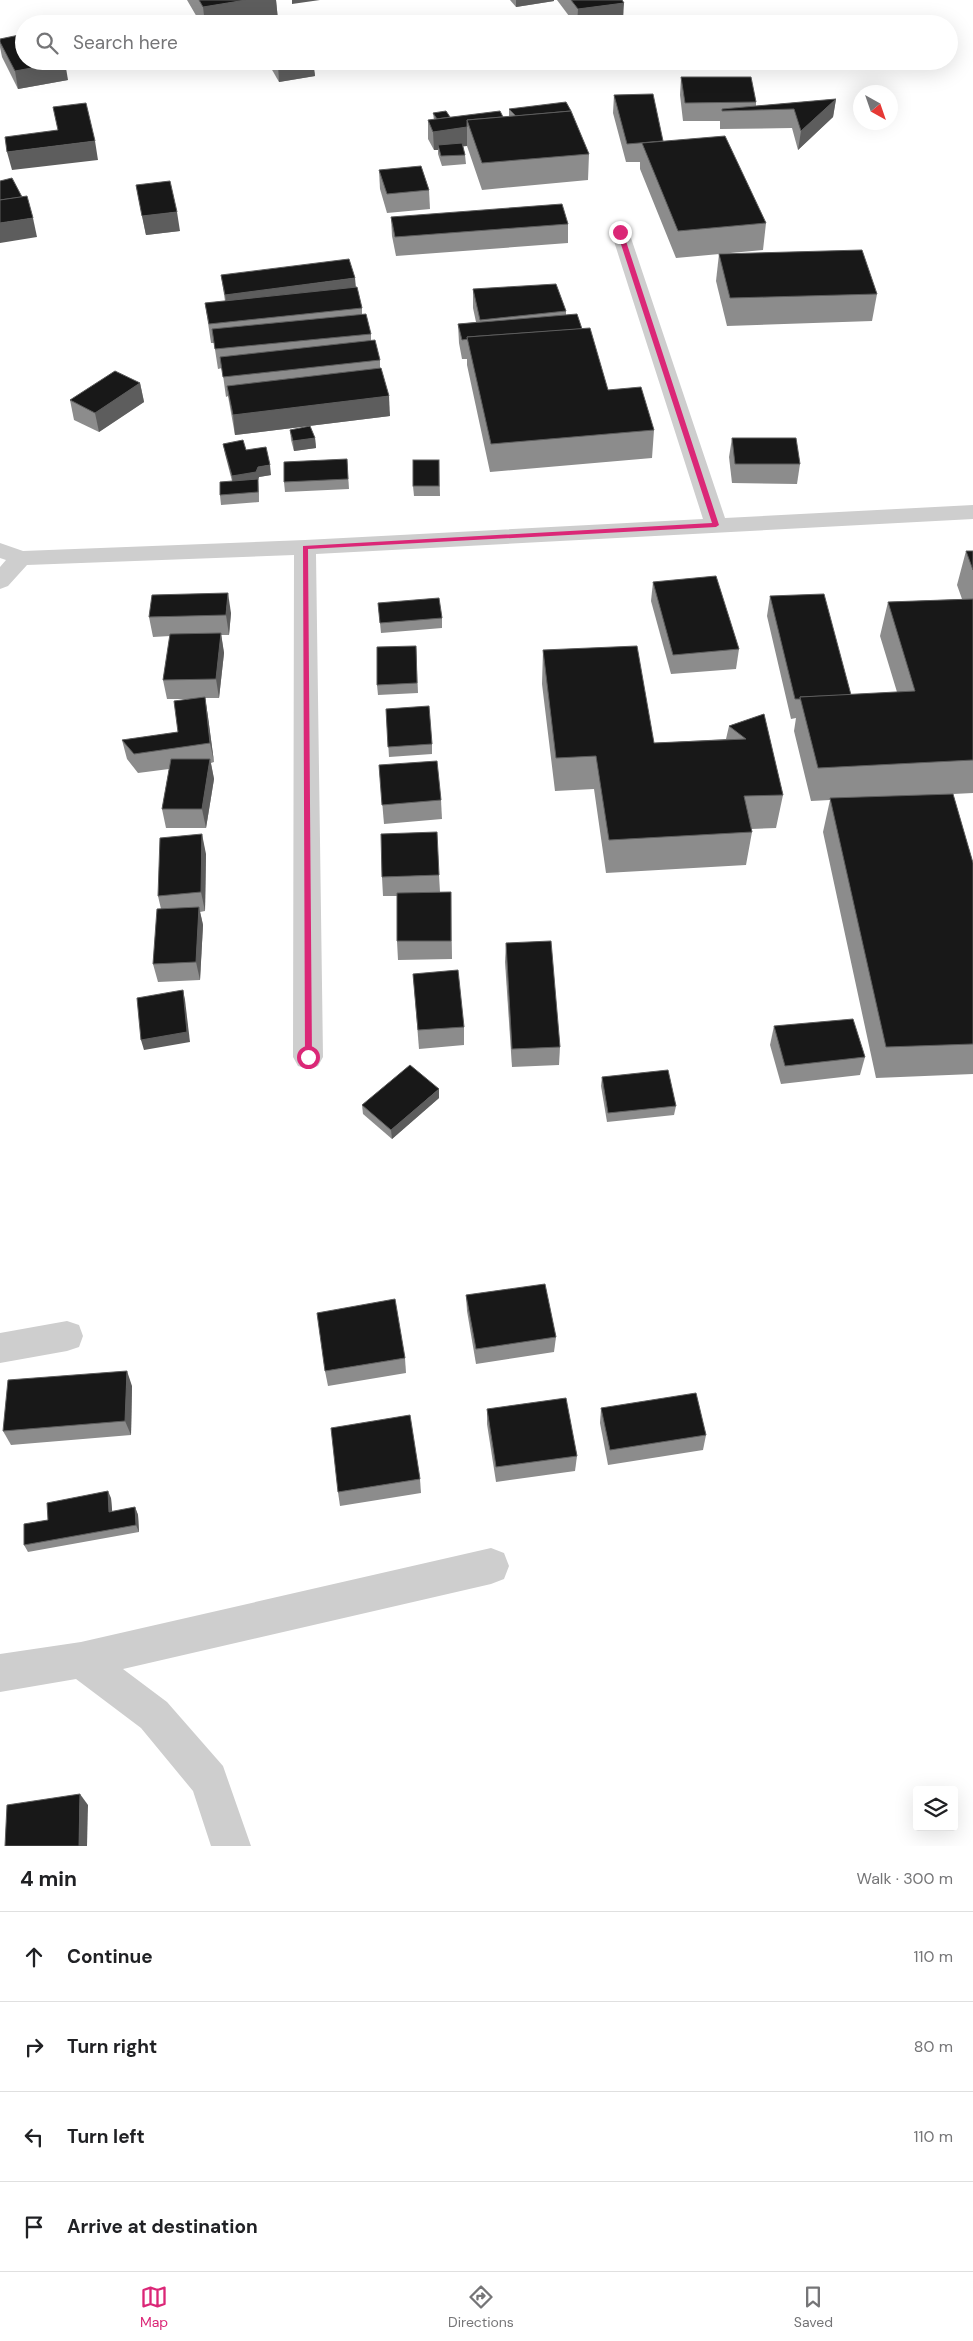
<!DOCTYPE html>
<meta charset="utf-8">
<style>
:root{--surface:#fff;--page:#f6f6f6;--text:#202124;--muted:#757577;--line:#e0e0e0;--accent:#db2777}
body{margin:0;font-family:"DM Sans",sans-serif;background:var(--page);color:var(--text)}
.controls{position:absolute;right:15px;bottom:15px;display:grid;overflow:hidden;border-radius:5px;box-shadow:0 5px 20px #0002}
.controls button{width:45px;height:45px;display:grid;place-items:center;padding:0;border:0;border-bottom:1px solid var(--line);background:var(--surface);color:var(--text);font:25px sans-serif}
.compass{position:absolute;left:853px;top:85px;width:45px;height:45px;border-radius:50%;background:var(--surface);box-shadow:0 5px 20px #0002;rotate:140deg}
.stop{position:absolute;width:15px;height:15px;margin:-11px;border:4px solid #db2777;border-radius:50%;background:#fff}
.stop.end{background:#db2777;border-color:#fff;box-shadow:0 1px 5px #0008}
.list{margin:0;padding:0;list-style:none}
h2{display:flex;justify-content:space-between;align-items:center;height:65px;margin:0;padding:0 20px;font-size:21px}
h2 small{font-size:16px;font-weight:400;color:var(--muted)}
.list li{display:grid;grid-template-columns:32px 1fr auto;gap:15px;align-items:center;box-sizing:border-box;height:90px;padding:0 20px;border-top:1px solid var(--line)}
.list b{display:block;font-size:19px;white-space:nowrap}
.list em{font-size:16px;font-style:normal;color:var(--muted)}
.icon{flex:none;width:28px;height:28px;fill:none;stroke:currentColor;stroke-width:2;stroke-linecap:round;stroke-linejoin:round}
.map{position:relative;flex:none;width:973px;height:1846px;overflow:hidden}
.search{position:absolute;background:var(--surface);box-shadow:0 5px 20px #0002;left:15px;right:15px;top:15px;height:55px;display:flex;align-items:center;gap:12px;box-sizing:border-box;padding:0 18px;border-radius:28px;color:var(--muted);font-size:19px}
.sheet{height:425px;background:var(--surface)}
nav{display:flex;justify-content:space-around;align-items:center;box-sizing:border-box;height:70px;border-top:1px solid var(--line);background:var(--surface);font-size:14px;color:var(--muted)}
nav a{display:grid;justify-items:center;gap:2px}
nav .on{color:var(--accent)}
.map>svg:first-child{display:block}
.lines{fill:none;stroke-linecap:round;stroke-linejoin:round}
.minor{fill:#cecece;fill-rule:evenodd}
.wall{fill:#8c8c8c}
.shaded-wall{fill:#5d5d5d}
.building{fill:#181818;stroke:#5d5d5d}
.route{fill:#db2777}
</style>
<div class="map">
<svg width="973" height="1846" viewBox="0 0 973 1846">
<rect width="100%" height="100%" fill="#fff"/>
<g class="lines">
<g class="minor">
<path d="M620,226L627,228L629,232L725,518L973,505V519L316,554L323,1057L318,1066L308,1069L298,1066L293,1057L294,555L27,565L8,586L0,589V567L6,560L0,558V543L23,551L305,540L703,519L611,232L613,228Z"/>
<path d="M67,1321L79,1325L83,1336L79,1347L67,1351L0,1363V1333Z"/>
<path d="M491,1548L504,1553L509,1566L504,1579L491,1584L123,1669L167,1702L223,1766L251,1846H211L193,1791L141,1728L76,1679L0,1692V1654L81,1642Z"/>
</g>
</g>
<g class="wall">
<path d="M187,0H276L278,20L291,24H201Z"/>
<path d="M510,0H554V1L516,7Z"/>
<path d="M557,0H622L623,20L601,24H575Z"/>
<path d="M0,39L68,80L18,89L2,57L0,47Z"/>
<path d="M267,61H313L315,76L279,82Z"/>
<path d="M681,77L756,102V106L836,99L833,117L798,150L792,128L720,129V121H683L680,95Z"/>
<path d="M614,95L663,141L766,223L763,250L676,258L640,169V162H626L613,113Z"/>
<path d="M509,109L589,154L588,180L482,190L467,146H463L465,155L466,164L442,166L438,154V150H434L428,139V120H434L433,113L450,117H509Z"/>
<path d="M379,170L429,190L430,209L387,213L380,189Z"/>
<path d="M136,185L180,231L146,235Z"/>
<path d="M391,217L568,224V243L396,256L392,236Z"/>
<path d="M719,254L877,294L872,321L727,326L716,281Z"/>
<path d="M221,275L356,288L362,308V314L371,334V341L380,360V368L390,416L235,435L228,396L226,397L222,368L218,369L214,343H211L205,303L225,301Z"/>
<path d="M473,289L566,311V315L582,328L608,390L654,430L652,458L490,472L467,365V359H462L459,343L458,324L476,322L473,308Z"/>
<path d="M140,383L144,402L99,432L74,420L70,400Z"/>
<path d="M290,430L315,438L316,448L294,451L291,440Z"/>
<path d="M732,438L800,464L797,484L732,483L729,457Z"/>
<path d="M223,444L246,450L271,475L259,477L258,480L259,502L221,505L220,495L232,481L225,454Z"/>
<path d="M347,459L349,489L285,492L284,482Z"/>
<path d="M439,460L440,496H414L413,486Z"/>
<path d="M966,551H973V793L953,794L973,863V1074L876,1078L823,832L830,800L811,801L794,731L796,718L791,719L767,616L770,596L851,695L897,692L880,636L888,602L962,599L957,585Z"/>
<path d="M653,582L739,649L736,669L671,674L651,601Z"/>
<path d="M378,603L442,618V628L381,633Z"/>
<path d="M231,613L229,635H221L224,653L219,698H205L208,717L214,762L211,763L214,779L206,828H166L162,809L169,769L138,773L127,759L122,740L178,732L195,699H167L163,680L170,636L153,637L149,617Z"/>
<path d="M416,646L418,693L378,695L377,685Z"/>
<path d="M543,650L654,743L726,739L729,726L764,714L783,795L776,828L751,829L752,832L746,865L606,873L594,789L555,791L542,684Z"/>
<path d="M386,709L432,744V754L389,757Z"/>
<path d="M379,765L441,800L442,819L384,824Z"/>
<path d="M206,854L205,911L200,912L203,925L200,980L158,982L153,964L161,909L158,896Z"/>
<path d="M439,875L440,892H451L452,959L398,960L397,941V896H383L382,877Z"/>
<path d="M506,943L560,1047L559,1065L512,1067L505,962Z"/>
<path d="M413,974L464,1027V1045L419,1049Z"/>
<path d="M774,1026L865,1057L860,1075L781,1084L770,1045Z"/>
<path d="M602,1077L676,1106L674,1115L607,1122L601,1086Z"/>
<path d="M439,1098L392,1139L363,1114L362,1105Z"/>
<path d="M466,1295L556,1337L554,1352L476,1364L467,1311Z"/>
<path d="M405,1358L406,1373L328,1386L325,1371Z"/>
<path d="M132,1386L131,1435L11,1445L3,1431Z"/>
<path d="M601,1408L706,1435L703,1450L608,1465L600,1423Z"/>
<path d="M487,1409L577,1456L575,1471L496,1482L487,1424Z"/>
<path d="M420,1479L421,1493L340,1506L338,1492Z"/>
<path d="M111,1498L112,1512L135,1507L138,1515L139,1532L28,1552L24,1545L48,1520Z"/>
</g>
<g class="shaded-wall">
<path d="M246,0H276L278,20L257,24H205L203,7Z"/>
<path d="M292,0H320L292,4Z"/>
<path d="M516,0H554V1L516,7Z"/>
<path d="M624,3L623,20L601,24H577L578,9Z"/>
<path d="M81,61H98L99,64L82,67Z"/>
<path d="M292,61H313L315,76L279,82L278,64Z"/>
<path d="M65,62L68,80L18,89L15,71Z"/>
<path d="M836,99L833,117L798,150L801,131Z"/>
<path d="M467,127V146L440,149L438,145V150H434L433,132Z"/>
<path d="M95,141L98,160L12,170L7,152Z"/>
<path d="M177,212L180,231L146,235L142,216Z"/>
<path d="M33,218L37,237L0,243V223Z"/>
<path d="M355,278L357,298L228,314L225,295Z"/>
<path d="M140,383L144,402L99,432L95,413Z"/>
<path d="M389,396L390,416L235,435L233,415Z"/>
<path d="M315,438L316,448L294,451L293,441Z"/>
<path d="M270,465L271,475L259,477L258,480L259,502L258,492L233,486L232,476L258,467Z"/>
<path d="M228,593L231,613L229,635L226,615Z"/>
<path d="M221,633L224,653L219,698L216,679Z"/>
<path d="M205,697L208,717L214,762L210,743Z"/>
<path d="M210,759L214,779L206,828L202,809Z"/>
<path d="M202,834L206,854L205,911L201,892Z"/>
<path d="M199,907L203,925L200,980L196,962Z"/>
<path d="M183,990L185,1000L190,1042L144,1050L141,1040Z"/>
<path d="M439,1089V1098L392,1139L391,1130Z"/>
<path d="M127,1371L132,1386L131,1435L125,1421Z"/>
<path d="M108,1491L111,1498L113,1520L109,1512Z"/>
<path d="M135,1507L138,1515L139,1532L136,1525Z"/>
<path d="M80,1794L88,1805L87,1846H79Z"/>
</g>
<g class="building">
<path d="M199,0H246L203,7Z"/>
<path d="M571,0H622L624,3L578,9Z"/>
<path d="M288,18L291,24H255Z"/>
<path d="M24,34V61L65,62L15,71L0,42V39Z"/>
<path d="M276,61H292L278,64Z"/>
<path d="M681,77H751L756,102L685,103Z"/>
<path d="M653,94L663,141L627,144L614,95Z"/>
<path d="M836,99L801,131L794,109L722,111V109Z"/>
<path d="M566,102L571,111L516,116L509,109Z"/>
<path d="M86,103L95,141L7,152L5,137L58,130L53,107Z"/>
<path d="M446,111L450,117L437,119L433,113Z"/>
<path d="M500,111L503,117L467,120V127L433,132L428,120Z"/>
<path d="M571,111L589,154L482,163L467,120Z"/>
<path d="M725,136L766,223L678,231L642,143Z"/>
<path d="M462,143L465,155L441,156L438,145Z"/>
<path d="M421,166L429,190L387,194L379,170Z"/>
<path d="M12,178L22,197L0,200V181Z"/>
<path d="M170,181L177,212L142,216L136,185Z"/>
<path d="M27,196L33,218L0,223V200Z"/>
<path d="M562,204L568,224L395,237L391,217Z"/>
<path d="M862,250L877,294L730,298L719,254Z"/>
<path d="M349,259L355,278L225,295L221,275Z"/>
<path d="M556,284L566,311L480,320L473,289Z"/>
<path d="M357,287L362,308L209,324L205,303Z"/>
<path d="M366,314L371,334L215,349L212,329Z"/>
<path d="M577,314L582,329L467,337L468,339L462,340L458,324Z"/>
<path d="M590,328L608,390L641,387L654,430L491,444L467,337Z"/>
<path d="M375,340L380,360L223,377L220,357Z"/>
<path d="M381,368L389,396L233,415L227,386Z"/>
<path d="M115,371L140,383L95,413L70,400Z"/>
<path d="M310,426L315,438L293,441L290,430Z"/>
<path d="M732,438H796L800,464H735Z"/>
<path d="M243,440L246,450L266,447L270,465L258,467L256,472L232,476L223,444Z"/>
<path d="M347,459L348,479L284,482V462Z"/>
<rect x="413" y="460" width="26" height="26"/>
<path d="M258,479V492L220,495V482Z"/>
<path d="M966,551H973V570Z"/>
<path d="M716,576L739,649L673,655L653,582Z"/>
<path d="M228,593L226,615L149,617L152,595Z"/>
<path d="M824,594L851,695L800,697V699H795L770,596Z"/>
<path d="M439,598L442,618L380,623L378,603Z"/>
<path d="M973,599V760L818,768L800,697L915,691L888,602Z"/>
<path d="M221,633L216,679L163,680L170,634Z"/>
<path d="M416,646L417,683L377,685V647Z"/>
<path d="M637,646L654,743L746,739L729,726L764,714L783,795L744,796L752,832L609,840L596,756L556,758L543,650Z"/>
<path d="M205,697L210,743L134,754L122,740L178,732L174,701Z"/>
<path d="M429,706L432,744L388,747L386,709Z"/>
<path d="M171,759H210L202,809H162Z"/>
<path d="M437,761L441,800L382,805L379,765Z"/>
<path d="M953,794L973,863V1044L886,1047L830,798Z"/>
<path d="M437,832L439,875L382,877L381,834Z"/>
<path d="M202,834L201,892L158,896L160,838Z"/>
<path d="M451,892V941H397V893Z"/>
<path d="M199,907L196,962L153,964L157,909Z"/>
<path d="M551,941L560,1047L512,1049L506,943Z"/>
<path d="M458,970L464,1027L418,1030L413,974Z"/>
<path d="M183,990L187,1032L141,1040L137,998Z"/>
<path d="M853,1019L865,1057L785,1066L774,1026Z"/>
<path d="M410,1065L439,1089L391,1130L362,1105Z"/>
<path d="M668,1070L676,1106L608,1113L602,1077Z"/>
<path d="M545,1284L556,1337L476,1349L466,1295Z"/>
<path d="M395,1299L405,1358L325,1371L317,1313Z"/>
<path d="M127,1371L125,1421L3,1431L8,1380Z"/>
<path d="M696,1393L706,1435L610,1450L601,1408Z"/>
<path d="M566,1398L577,1456L496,1467L487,1409Z"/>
<path d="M410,1415L420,1479L338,1492L331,1428Z"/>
<path d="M108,1491L109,1512L135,1507L136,1525L24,1545V1524L48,1520L47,1503Z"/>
<path d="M80,1794L79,1846H5L7,1805Z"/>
</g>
<path class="route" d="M620,230L623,232L719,525L716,527L308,549L312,1057L308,1060L305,1059L303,546L712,523L617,232Z"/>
</svg>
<div class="controls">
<button><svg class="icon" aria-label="layers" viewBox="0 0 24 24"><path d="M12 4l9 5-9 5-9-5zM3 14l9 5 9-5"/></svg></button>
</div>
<svg class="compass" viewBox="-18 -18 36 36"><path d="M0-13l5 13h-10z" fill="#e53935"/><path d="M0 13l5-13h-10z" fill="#757577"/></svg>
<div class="stop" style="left:308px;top:1057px"></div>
<div class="stop end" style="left:620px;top:232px"></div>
<div class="search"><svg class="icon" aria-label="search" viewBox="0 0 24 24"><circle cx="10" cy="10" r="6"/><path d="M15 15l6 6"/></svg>Search here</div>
</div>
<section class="sheet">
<h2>4 min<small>Walk · 300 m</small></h2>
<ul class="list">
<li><svg class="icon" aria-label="ahead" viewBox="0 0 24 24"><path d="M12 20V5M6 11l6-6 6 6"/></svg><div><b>Continue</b></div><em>110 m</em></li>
<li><svg class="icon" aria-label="right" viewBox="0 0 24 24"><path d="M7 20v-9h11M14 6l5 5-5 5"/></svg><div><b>Turn right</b></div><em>80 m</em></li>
<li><svg class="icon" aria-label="left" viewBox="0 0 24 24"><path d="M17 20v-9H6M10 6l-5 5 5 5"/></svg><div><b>Turn left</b></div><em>110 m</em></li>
<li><svg class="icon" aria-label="arrive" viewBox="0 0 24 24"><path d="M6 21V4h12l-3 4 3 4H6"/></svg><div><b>Arrive at destination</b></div></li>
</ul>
</section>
<nav>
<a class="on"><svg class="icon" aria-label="map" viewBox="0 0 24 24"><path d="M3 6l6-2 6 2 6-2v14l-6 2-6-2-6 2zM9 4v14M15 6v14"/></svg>Map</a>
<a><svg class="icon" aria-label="directions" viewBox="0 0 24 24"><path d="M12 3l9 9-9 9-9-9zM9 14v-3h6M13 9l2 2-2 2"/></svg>Directions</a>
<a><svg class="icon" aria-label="saved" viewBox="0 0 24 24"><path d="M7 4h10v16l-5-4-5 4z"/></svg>Saved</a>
</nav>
